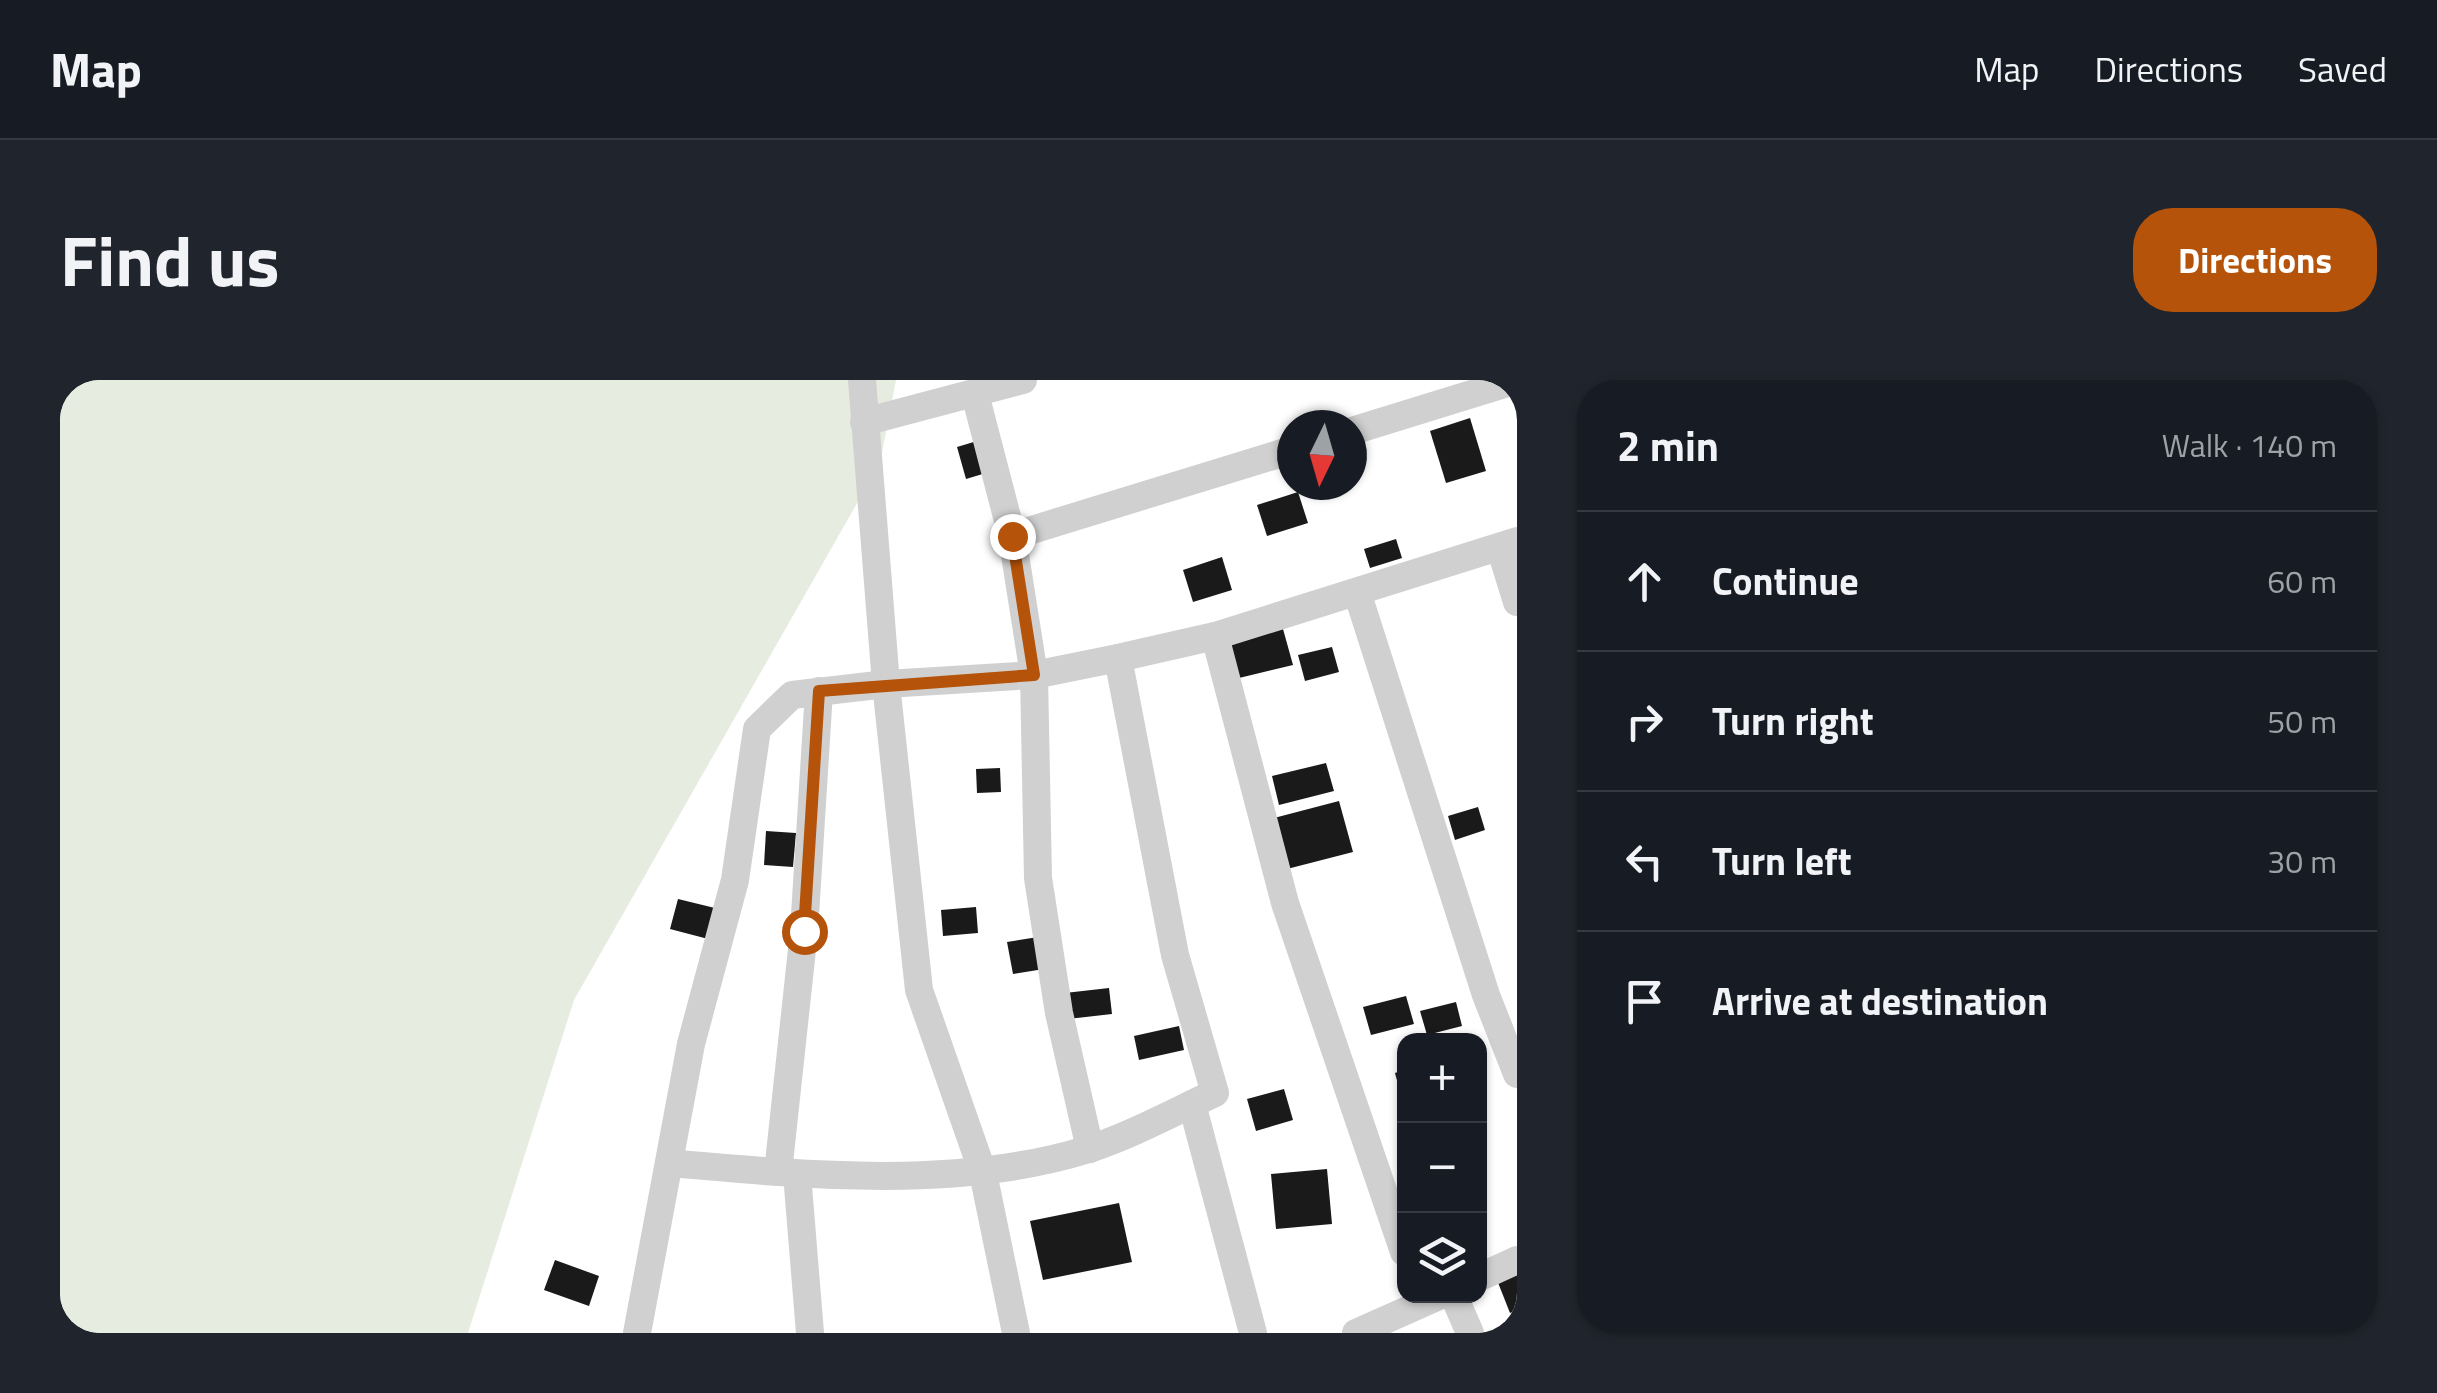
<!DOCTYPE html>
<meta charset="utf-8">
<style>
:root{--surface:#171b24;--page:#20242c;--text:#f1f3f6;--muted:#9ea1a6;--line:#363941;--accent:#b45309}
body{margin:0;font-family:"Titillium Web",sans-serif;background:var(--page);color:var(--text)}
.controls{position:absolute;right:30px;bottom:30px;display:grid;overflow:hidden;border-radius:20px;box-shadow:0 2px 8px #0004}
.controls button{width:90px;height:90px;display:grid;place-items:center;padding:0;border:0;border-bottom:2px solid var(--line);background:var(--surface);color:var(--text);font:50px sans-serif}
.compass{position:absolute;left:1217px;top:30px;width:90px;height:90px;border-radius:50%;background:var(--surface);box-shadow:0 2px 8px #0004;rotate:185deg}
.stop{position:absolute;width:30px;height:30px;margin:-22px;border:8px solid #b45309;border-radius:50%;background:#fff}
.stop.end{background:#b45309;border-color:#fff;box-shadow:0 2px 10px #0008}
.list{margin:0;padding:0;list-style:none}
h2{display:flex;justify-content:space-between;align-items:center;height:130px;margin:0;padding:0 40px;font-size:42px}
h2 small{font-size:32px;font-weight:400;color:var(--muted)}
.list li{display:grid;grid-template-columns:65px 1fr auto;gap:30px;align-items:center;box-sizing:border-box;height:140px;padding:0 40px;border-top:2px solid var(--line)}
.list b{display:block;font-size:38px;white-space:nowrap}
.list em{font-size:32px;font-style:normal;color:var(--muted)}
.icon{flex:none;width:55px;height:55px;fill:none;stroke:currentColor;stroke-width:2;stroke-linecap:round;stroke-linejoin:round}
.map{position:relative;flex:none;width:1457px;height:953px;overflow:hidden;border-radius:40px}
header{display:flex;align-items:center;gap:60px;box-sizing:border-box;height:140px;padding:0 50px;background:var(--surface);border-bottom:2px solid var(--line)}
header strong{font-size:48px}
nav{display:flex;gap:55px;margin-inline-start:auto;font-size:35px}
.intro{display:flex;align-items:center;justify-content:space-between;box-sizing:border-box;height:240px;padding:0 60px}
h1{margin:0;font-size:70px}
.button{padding:25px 45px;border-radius:40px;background:var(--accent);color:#fff;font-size:35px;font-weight:700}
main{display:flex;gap:60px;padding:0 60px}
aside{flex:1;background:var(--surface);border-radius:40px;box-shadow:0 2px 8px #0004}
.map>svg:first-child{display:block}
.green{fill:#e6ecdf}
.building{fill:#1a1a1a}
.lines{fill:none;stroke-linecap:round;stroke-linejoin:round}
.minor{stroke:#d0d0d0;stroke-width:28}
.route{stroke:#b45309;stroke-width:12}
</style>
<header>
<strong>Map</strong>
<nav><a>Map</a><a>Directions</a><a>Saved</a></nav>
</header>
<div class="intro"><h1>Find us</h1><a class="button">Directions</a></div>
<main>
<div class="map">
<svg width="1457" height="953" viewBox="0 0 1457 953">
<rect width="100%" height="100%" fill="#fff"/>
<path class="green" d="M0,0H836L820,83L514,620L408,953H0Z"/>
<g class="building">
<path d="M1410,38L1426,91L1386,103L1370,51Z"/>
<path d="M917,61L926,93L906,99L897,67Z"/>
<path d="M1238,112L1248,143L1207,156L1197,125Z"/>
<path d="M1336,159L1342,178L1310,188L1304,169Z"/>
<path d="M1162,177L1172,210L1133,222L1123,190Z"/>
<path d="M1223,249L1233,285L1179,298L1170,263Z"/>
<path d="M1272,267L1279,292L1245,301L1238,275Z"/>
<path d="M1266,383L1274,411L1219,425L1212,396Z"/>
<path d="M940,388L941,412L917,413L916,389Z"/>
<path d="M1279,421L1293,472L1227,489L1214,438Z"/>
<path d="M1418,427L1425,450L1395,460L1388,436Z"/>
<path d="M706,451L736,453L733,487L704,485Z"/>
<path d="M618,519L659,529L652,560L610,549Z"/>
<path d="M916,527L918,553L883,556L881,530Z"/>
<path d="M978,557L984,589L953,594L947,562Z"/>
<path d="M1049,608L1052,634L1008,639L1005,613Z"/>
<path d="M1346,616L1354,644L1311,655L1303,627Z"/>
<path d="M1396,622L1402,646L1367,655L1360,631Z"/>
<path d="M1119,646L1124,670L1079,680L1074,656Z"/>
<path d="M1344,690V722H1343L1335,693Z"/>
<path d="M1224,709L1233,740L1196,751L1187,719Z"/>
<path d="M1267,789L1272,844L1216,849L1211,794Z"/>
<path d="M1059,823L1072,882L983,900L970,841Z"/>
<path d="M495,880L539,896L529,926L484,910Z"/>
<path d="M1457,886V930L1450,933L1435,895Z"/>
</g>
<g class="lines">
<g class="minor">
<path d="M802,0L826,304L859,610L923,793L956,953"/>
<path d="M915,14L952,156L974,295L978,498L999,633L1030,769"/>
<path d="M804,42L963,0"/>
<path d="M1292,51L1457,0"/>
<path d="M952,156L1232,70"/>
<path d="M1440,167L1457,222"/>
<path d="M1297,212L1426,615L1457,694"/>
<path d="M1155,256L1225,523L1344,872"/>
<path d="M1132,724L1193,953"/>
<path d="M609,783C743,795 899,810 1029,769C1072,755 1114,732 1155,713L1115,575L1058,278"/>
<path d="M718,792L744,551L759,311"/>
<path d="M737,794L750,953"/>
<path d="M1420,897L1457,880"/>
<path d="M1394,916L1410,953"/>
<path d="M577,953L631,664L675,500L697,349L732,315L826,304L974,295L1058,278L1155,256L1457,161"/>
<path d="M1296,953L1379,916"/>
</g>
</g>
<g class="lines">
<path class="route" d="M744,551L759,311L974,295L952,156"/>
</g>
</svg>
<div class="controls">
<button>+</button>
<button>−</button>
<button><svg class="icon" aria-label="layers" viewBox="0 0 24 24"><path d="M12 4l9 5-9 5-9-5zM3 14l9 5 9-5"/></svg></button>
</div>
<svg class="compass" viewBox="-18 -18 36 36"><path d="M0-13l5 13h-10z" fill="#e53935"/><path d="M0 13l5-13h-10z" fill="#9ea1a6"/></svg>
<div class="stop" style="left:744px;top:551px"></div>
<div class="stop end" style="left:952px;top:156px"></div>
</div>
<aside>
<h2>2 min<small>Walk · 140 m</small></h2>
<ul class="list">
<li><svg class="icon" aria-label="ahead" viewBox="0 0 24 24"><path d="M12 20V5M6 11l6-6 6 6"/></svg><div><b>Continue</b></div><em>60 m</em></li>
<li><svg class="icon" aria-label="right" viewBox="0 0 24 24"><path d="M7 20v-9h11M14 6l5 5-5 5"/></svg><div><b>Turn right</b></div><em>50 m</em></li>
<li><svg class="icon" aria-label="left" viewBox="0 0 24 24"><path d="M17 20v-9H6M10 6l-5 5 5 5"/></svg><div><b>Turn left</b></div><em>30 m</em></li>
<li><svg class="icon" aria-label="arrive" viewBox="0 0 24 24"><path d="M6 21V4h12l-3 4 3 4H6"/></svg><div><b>Arrive at destination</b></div></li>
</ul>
</aside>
</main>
